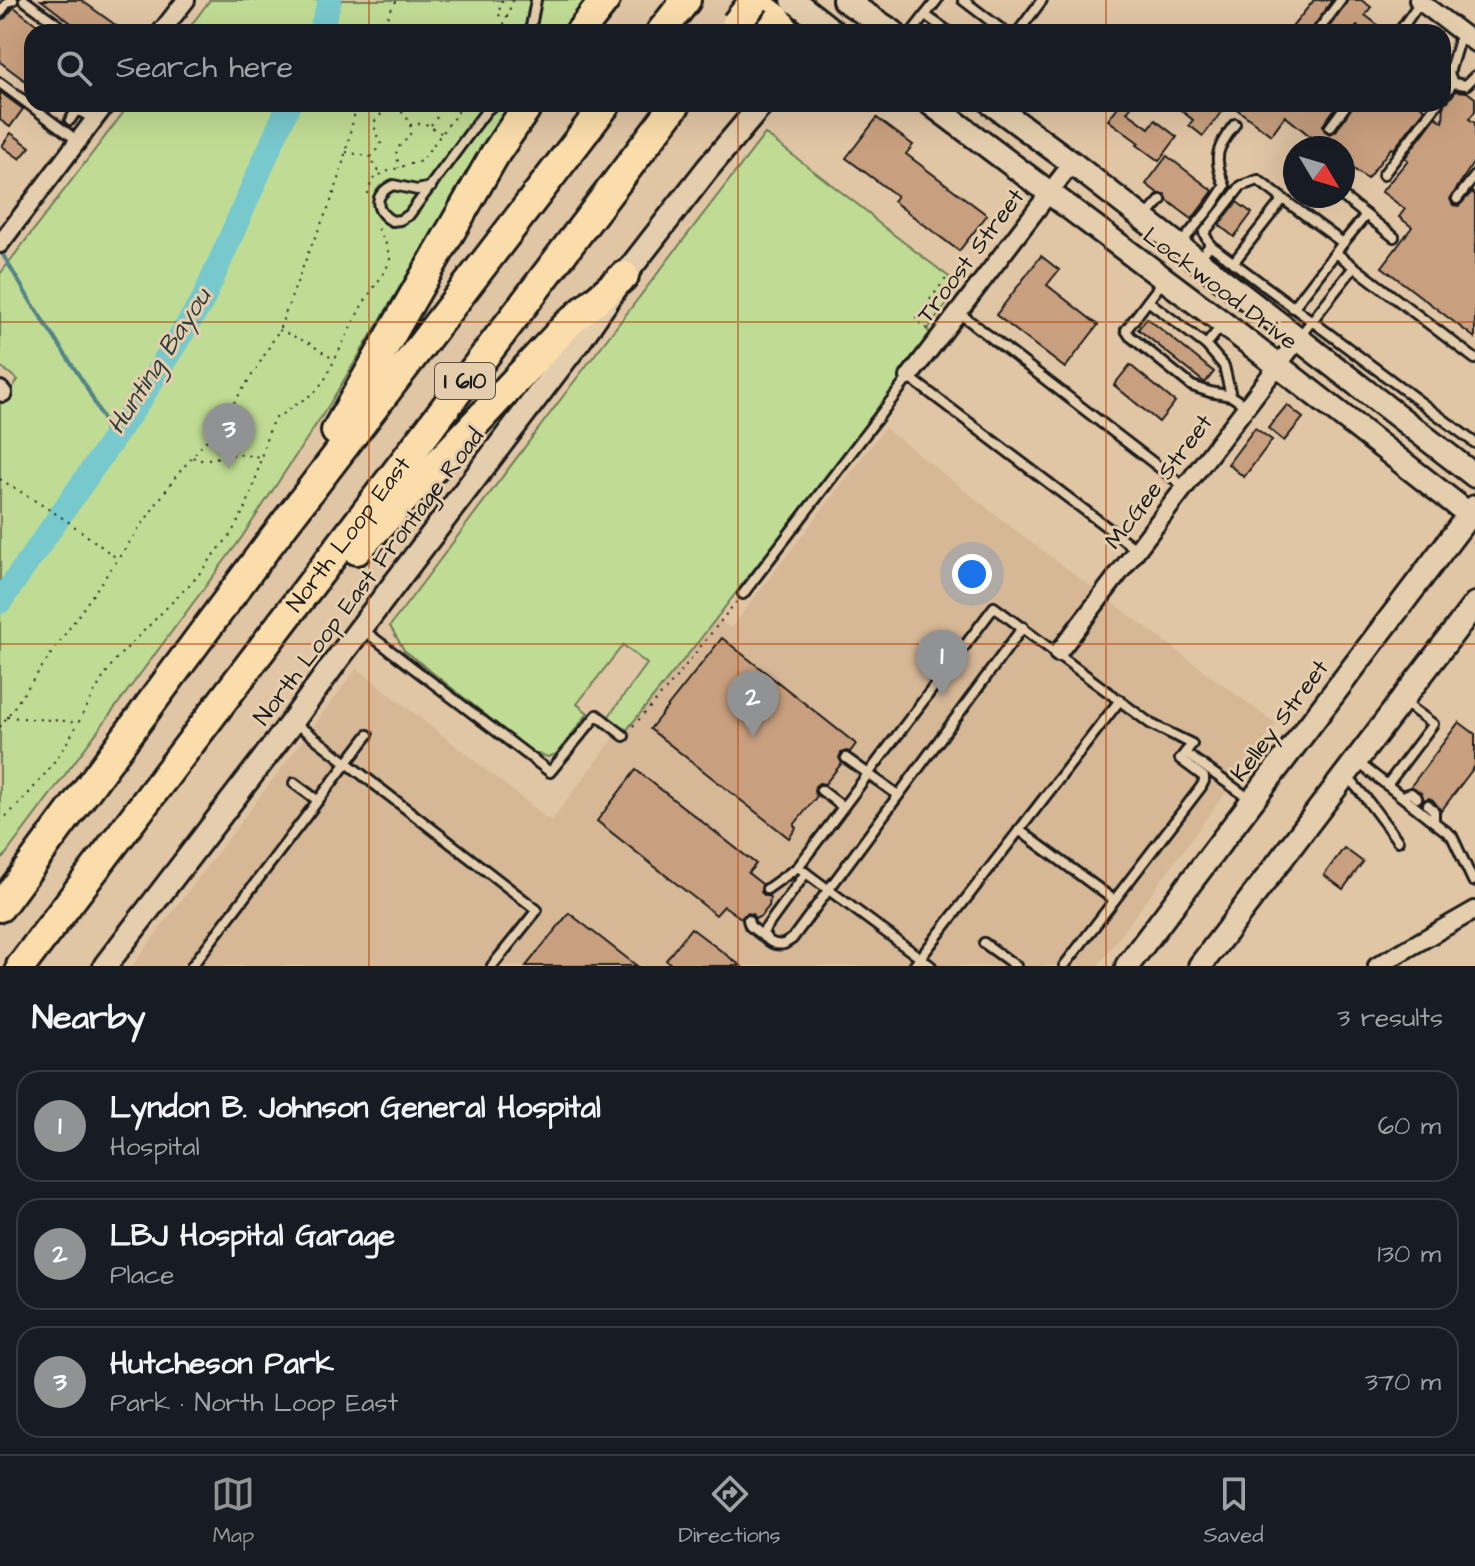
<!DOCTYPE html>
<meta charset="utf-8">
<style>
:root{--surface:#171b24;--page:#242831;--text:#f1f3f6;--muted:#9ea1a6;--line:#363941;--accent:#919294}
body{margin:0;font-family:"Architects Daughter",sans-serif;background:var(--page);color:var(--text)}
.compass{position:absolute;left:1283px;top:136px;width:72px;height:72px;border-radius:50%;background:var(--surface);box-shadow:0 8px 32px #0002;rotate:128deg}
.you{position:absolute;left:972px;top:574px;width:28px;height:28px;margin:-20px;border:6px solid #fff;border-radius:50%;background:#1a73e8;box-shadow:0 0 0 12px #1a73e833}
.badge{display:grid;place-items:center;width:52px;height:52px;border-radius:50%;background:var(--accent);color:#fff;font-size:26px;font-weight:700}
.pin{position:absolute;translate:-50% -66px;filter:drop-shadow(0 2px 4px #0008)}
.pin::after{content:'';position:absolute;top:42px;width:28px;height:24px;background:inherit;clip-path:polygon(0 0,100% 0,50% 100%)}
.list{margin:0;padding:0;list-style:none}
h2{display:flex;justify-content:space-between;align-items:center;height:104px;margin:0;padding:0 32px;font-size:34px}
h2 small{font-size:26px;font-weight:400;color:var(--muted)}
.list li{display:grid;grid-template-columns:52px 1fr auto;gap:24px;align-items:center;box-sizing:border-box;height:112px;margin:0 16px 16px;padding:0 16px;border:2px solid var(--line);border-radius:24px}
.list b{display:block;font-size:30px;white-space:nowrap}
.list p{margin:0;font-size:26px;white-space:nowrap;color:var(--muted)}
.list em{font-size:26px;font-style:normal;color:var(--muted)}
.icon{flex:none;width:44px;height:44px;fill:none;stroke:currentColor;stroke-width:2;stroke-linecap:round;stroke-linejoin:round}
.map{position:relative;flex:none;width:1475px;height:966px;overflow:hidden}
.search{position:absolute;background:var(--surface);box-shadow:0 8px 32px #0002;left:24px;right:24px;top:24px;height:88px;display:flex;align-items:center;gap:20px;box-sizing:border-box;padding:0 28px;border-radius:24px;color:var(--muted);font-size:30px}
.sheet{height:488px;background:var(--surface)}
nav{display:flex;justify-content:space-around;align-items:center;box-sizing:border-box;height:112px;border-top:2px solid var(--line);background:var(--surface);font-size:22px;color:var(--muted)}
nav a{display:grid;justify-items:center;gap:4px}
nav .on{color:var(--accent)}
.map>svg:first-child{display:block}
.built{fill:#d6b897}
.green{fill:#c0dc94;stroke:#6e7c58;stroke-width:2}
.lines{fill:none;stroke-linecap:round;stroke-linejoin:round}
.stream{stroke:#538487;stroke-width:4}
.river{stroke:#78c9ce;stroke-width:24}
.building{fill:#c9a07f;stroke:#1c1c1c;stroke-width:2}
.lane-casing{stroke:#1c1c1c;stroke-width:14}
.street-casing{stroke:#1c1c1c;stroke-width:22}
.secondary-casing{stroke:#1c1c1c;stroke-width:28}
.highway-casing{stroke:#1c1c1c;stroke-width:34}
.path{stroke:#1c1c1c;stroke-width:2;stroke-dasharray:2 6;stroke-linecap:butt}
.lane{stroke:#e4cead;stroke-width:8}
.street{stroke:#e4cead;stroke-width:16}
.secondary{stroke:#e4cead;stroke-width:22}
.highway{stroke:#faddab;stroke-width:28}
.highway-bridge-casing{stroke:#1c1c1c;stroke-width:34;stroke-linecap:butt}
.highway-bridge{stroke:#faddab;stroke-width:28}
.grid{fill:none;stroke:#b54a10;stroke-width:2;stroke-opacity:0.55}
.labels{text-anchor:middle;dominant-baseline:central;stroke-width:6;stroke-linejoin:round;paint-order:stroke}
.shield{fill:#e4cead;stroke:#585148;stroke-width:2}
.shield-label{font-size:22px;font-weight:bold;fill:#1c1c1c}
.street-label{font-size:24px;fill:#1c1c1c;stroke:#e4cead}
.water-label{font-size:26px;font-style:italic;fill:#2e3f40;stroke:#e4cead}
</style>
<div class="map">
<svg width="1475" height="966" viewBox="0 0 1475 966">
<rect width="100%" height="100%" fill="#e1c6a5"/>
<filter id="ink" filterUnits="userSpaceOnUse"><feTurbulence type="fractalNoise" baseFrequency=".0125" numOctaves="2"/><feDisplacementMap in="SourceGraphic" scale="16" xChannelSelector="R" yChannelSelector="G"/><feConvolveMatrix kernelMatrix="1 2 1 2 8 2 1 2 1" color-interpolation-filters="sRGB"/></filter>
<g filter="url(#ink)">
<path class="built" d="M885,428L1019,533L1276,724L1098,966H132L357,668L551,821L708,613L731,628Z"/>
<g class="green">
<path d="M210,0H586L563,32H186Z"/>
<path d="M130,104H513L475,162L329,405L240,540L0,862V404L18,380L0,366V274Z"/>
<path d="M765,134L870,214L876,221L953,280L959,287L927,330L934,336L698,642L625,732L609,719V716L647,664L623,645L577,704L588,713L556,754L548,757L532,752L404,650L390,626L570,387Z"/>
</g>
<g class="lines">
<path class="stream" d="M0,250L31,302L86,386L105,423L107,446"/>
<g class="river">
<path d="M320,32L330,0"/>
<path d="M0,602L134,409L203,300L289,104"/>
</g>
</g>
<g class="building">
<path d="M41,0H81L125,32H83Z"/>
<path d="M1314,0H1332L1310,32H1288Z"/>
<path d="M1348,0H1361L1371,7L1365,15L1387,32H1365L1357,26L1352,32H1326Z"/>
<path d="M14,7L46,32H32V86L0,62V20L5,18Z"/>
<path d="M1456,91L1467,92L1475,98V111L1469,119L1475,123V160L1450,199L1453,205L1459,206L1472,192L1475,195V338L1382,267L1412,227L1399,217L1405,209L1382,192V191L1408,160L1405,158L1436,117L1443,122L1444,103L1448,101Z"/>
<path d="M0,92L23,109L10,127L0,120Z"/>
<path d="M1120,104H1133L1127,112L1149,128L1155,120L1177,137L1159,161L1137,145L1139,143L1108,120Z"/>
<path d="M1173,104H1228L1203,136L1189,125L1193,120Z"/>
<path d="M1230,104H1338L1323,125L1324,130L1330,134L1336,131L1354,104H1419L1425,109L1393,150L1391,148L1367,179L1343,161V148H1325L1285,116L1271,135Z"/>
<path d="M877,118L913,145L906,154L987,215L959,251L893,201L897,196L846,158Z"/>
<path d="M11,133L30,147L20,159L2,146Z"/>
<path d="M1167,156L1213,191L1192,219L1168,201L1165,194H1159L1146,184Z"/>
<path d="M1237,202L1252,213L1234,237L1219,225Z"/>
<path d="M1041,256L1059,270L1047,285L1098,325L1065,368L996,315Z"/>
<path d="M1147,318L1214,372L1205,383L1138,329Z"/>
<path d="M1130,365L1175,402L1159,422L1114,385Z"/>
<path d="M1287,405L1303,418L1284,441L1268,428Z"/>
<path d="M1255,428L1272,440L1244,477L1228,464Z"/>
<path d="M722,638L856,744L850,752L846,751L841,753L839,758L842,763L825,784L819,783L815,786L814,792L817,796L794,825L796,828L789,838L650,729Z"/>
<path d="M1459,722L1475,734V766L1441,811L1433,800L1429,798L1424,800L1421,793L1411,786Z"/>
<path d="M636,770L756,864L748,873L762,884L761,892L765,896H769L770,899L769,906L761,916L755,919L752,914L747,913L741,918L724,906L716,915L597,821Z"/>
<path d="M1344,848L1363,862L1343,889L1324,875Z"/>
<path d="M569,913L637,966H526Z"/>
<path d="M691,928L741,966H673L666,960Z"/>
</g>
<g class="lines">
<defs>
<g id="lane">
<path d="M24,0L68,32"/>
<path d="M963,0L1005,32"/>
<path d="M0,13L8,2L13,0"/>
<path d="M925,15L949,32"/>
<path d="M530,32L536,0"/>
<path d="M912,32L937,0"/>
<path d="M1018,32L1042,0"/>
<path d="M1317,32L1341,0"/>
<path d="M1399,32L1420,2"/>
<path d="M1461,33L1449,73L1453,83L1466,85L1475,76"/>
<path d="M0,83L78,141"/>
<path d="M1443,96L1453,83"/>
<path d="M77,110L94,119"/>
<path d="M70,120L81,104"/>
<path d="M1330,127L1347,104"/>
<path d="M1383,175L1437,104"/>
<path d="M431,187L417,190L393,185C373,195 374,210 392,221L400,220L409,215L486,111L494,104"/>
<path d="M1342,196L1366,215"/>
<path d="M1457,199L1475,176"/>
<path d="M1144,219L1161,200"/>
<path d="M1343,243L1366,215L1394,237"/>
<path d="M1210,245L1204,233L1241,186L1258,180L1283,199"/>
<path d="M1179,246L1211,207L1225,186C1212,157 1217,148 1235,124"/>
<path d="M1336,253L1475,359"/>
<path d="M1200,258L1210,245L1475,443"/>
<path d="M1233,263L1283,199L1343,243L1293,308"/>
<path d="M1163,281L1126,330L1130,336L1192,386L1210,392L1231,396L1246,406"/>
<path d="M1148,301L1206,345L1223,324"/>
<path d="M958,312L1186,488"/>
<path d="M1300,336L1354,267"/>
<path d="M1206,345L1224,366L1231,396"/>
<path d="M743,594L909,377L1137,550"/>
<path d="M362,629L550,772L597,715L624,736"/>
<path d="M293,723L307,732L537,910L492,966"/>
<path d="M1185,753L1250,799"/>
<path d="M846,758L898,795"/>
<path d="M1356,761L1387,785L1433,724L1402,701"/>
<path d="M1346,775L1364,796L1398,841"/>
<path d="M294,783L317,800"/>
<path d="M1387,785L1452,836L1473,881"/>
<path d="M821,790L843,807"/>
<path d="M1402,796L1411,793L1417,798"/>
<path d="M1428,805L1434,811V822"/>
<path d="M1019,830L1114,900"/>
<path d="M806,873L763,932C766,941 774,946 784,944L792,939L1023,627"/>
<path d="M767,889L798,867"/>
<path d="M748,920L750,926L764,937"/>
<path d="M984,943L1016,966"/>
<path d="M192,966L368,735"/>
<path d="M914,966L1120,700"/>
<path d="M931,966L798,867L994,607L1151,724L1192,744L1180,759L1204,777V781L1201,787L1064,966"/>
</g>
<g id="street">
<path d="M1418,0L1475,43"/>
<path d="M161,32L186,0"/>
<path d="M0,244L106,104"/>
<path d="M909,377L1072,163"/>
<path d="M0,390L3,393"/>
<path d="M1058,653L1298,339"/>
<path d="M1377,966L1475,910"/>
</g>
<g id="secondary">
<path d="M793,0L834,32"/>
<path d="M844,0L893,32"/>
<path d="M931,104L1223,323L1475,519"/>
<path d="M992,104L1072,163L1475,476"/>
<path d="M105,966L292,722L336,661L582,337L624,276L708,168L762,104"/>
<path d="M1127,966L1475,507"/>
<path d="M1200,966L1475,604"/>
</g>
<g id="highway">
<path d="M752,0L777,19L786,32"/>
<path d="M580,32L605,0"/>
<path d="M661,32L686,0"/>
<path d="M336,431L495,154L529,104"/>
<path d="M357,550L567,325L624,276"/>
<path d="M0,907L263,552L606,104"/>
<path id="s1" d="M21,966L676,104"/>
</g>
</defs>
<use href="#lane" class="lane-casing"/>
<use href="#street" class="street-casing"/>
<use href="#secondary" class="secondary-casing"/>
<use href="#highway" class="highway-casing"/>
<g class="path">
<path d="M502,0L498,15L508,17"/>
<path d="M382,32L390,11L397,0"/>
<path d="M501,32L513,0"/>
<path d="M410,125L424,123L441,133"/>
<path d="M431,125L437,117"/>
<path d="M346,152L371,157L372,162L381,174"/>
<path d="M371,157L381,144C377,136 374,130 375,121C379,116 385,109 392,109C403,108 414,124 410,134C407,140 400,145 396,150L399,168"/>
<path d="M368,194L371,182L375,177L391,170L421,161L464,104"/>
<path d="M927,329L915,319L948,276"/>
<path d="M279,330L309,343L333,359"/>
<path d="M193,457L198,460H203L236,454L261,457"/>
<path d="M0,479L66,520L118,559"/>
<path d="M7,717L66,721L76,723"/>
<path d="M633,726L666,690L736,602"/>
<path d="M0,727L176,476L218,427L258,366L279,330L309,251L330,204L339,179L357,104"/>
<path d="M0,822C22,802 41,781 58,756C80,725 93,689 116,659L195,579L231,534L246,507L255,482L264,446L273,420L315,392L325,379L362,305L386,270L390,259L387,246L375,223"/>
</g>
<use href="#lane" class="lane"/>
<use href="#street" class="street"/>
<use href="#secondary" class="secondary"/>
<use href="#highway" class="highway"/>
<defs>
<path id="highway-bridge" d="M736,24L755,0"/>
</defs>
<use href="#highway-bridge" class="highway-bridge-casing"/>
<use href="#highway-bridge" class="highway-bridge"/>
</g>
</g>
<path class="grid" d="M369,0V32M738,0V32M1106,0V32M369,104V966M738,104V966M1106,104V966M0,322H1475M0,644H1475"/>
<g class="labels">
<rect class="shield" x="435" y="363" width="60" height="36" rx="6"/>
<g class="shield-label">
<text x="465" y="381">I 610</text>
</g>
<g class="street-label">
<text transform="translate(971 256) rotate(-53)">Troost Street</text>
<text transform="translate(1220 289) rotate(37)">Lockwood Drive</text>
<text transform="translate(1159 482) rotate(-53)">McGee Street</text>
<text stroke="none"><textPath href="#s1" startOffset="542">North Loop East</textPath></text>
<text transform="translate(369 577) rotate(-53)">North Loop East Frontage Road</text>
<text transform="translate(1280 721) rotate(-53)">Kelley Street</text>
</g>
<g class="water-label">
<text transform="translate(159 361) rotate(-57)">Hunting Bayou</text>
</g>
</g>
</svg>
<svg class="compass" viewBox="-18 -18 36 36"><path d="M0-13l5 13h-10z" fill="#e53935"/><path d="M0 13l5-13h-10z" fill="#9ea1a6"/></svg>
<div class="you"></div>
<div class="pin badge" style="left:942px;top:696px">1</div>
<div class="pin badge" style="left:753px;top:737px">2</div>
<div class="pin badge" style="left:229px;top:469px">3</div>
<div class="search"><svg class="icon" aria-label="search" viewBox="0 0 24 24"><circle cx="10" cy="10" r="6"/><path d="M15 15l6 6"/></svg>Search here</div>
</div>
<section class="sheet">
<h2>Nearby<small>3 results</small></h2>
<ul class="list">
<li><span class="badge">1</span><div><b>Lyndon B. Johnson General Hospital</b><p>Hospital</p></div><em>60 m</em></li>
<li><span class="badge">2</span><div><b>LBJ Hospital Garage</b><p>Place</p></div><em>130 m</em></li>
<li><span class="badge">3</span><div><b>Hutcheson Park</b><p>Park · North Loop East</p></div><em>370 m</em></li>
</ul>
</section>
<nav>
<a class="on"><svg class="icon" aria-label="map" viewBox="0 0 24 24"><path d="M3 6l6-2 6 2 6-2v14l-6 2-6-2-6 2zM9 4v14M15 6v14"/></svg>Map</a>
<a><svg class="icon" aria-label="directions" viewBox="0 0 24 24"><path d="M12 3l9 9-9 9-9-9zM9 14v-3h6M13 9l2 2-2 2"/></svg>Directions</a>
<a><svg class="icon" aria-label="saved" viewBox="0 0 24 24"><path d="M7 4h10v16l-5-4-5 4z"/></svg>Saved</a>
</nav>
